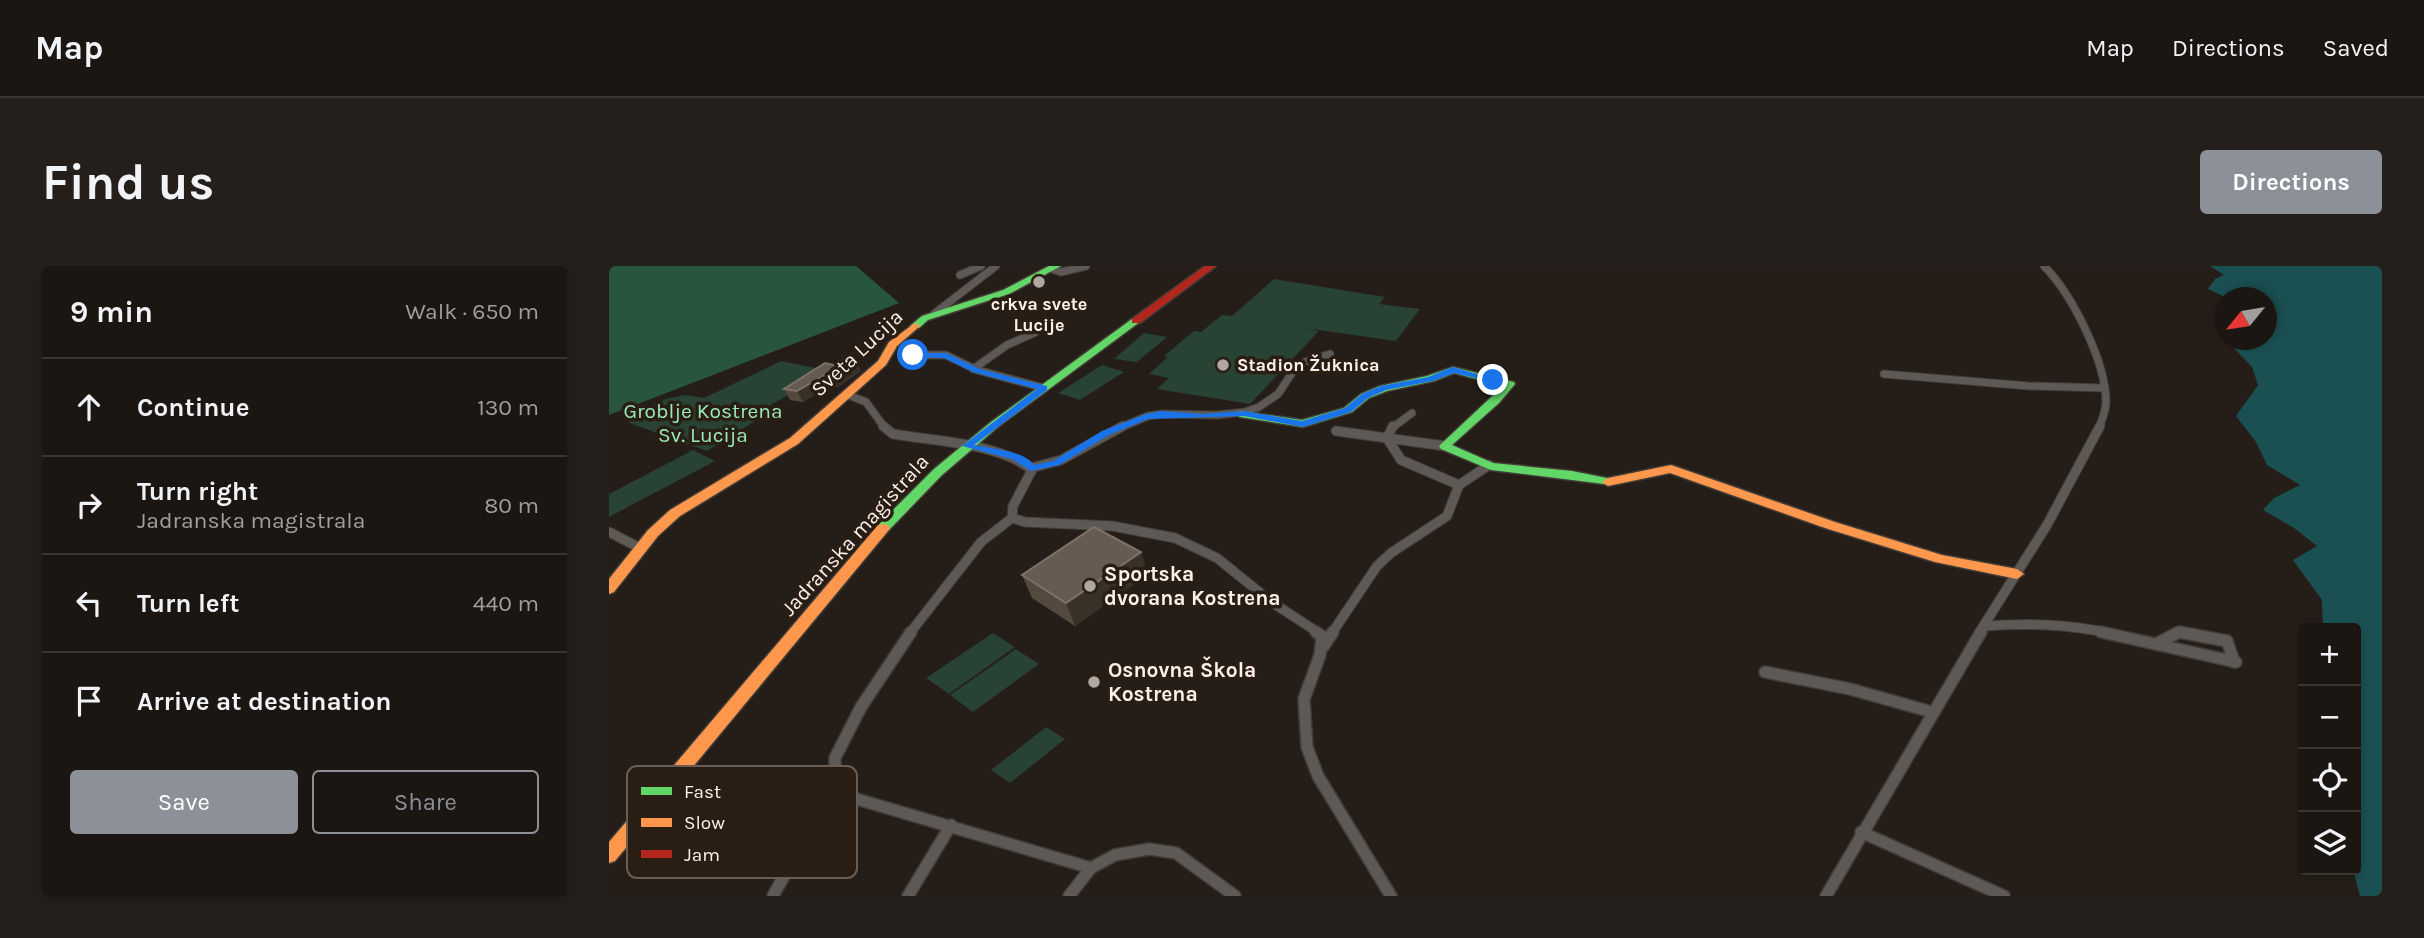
<!DOCTYPE html>
<meta charset="utf-8">
<style>
:root{--surface:#1c1612;--page:#251f1b;--text:#f1f3f6;--muted:#a09f9f;--line:#3a3532;--accent:#8c9099}
body{margin:0;font-family:Karla,sans-serif;background:var(--page);color:var(--text)}
.controls{position:absolute;right:21px;bottom:21px;display:grid;overflow:hidden;border-radius:7px;box-shadow:0 4px 10px #0003}
.controls button{width:63px;height:63px;display:grid;place-items:center;padding:0;border:0;border-bottom:2px solid var(--line);background:var(--surface);color:var(--text);font:35px sans-serif}
.compass{position:absolute;left:1605px;top:21px;width:63px;height:63px;border-radius:50%;background:var(--surface);box-shadow:0 4px 10px #0003;rotate:240deg}
.stop{position:absolute;width:21px;height:21px;margin:-16px;border:5px solid #1a73e8;border-radius:50%;background:#fff}
.stop.end{background:#1a73e8;border-color:#fff;box-shadow:0 2px 7px #0008}
.list{margin:0;padding:0;list-style:none}
h2{display:flex;justify-content:space-between;align-items:center;height:91px;margin:0;padding:0 28px;font-size:30px}
h2 small{font-size:23px;font-weight:400;color:var(--muted)}
.list li{display:grid;grid-template-columns:46px 1fr auto;gap:21px;align-items:center;box-sizing:border-box;height:98px;padding:0 28px;border-top:2px solid var(--line)}
.list b{display:block;font-size:26px;white-space:nowrap}
.list p{margin:0;font-size:23px;white-space:nowrap;color:var(--muted)}
.list em{font-size:23px;font-style:normal;color:var(--muted)}
.actions{display:flex;gap:14px;padding:21px 28px}
.actions a{flex:1;padding:16px 0;border:2px solid var(--accent);border-radius:7px;text-align:center;font-size:24px;color:var(--accent)}
.actions .main{background:var(--accent);color:#fff}
.icon{flex:none;width:38px;height:38px;fill:none;stroke:currentColor;stroke-width:2;stroke-linecap:round;stroke-linejoin:round}
.map{position:relative;flex:none;width:1773px;height:630px;overflow:hidden;border-radius:7px}
header{display:flex;align-items:center;gap:42px;box-sizing:border-box;height:98px;padding:0 35px;background:var(--surface);border-bottom:2px solid var(--line)}
header strong{font-size:33px}
nav{display:flex;gap:38px;margin-inline-start:auto;font-size:24px}
.intro{display:flex;align-items:center;justify-content:space-between;box-sizing:border-box;height:168px;padding:0 42px}
h1{margin:0;font-size:49px}
.button{padding:18px 32px;border-radius:7px;background:var(--accent);color:#fff;font-size:24px;font-weight:700}
main{display:flex;gap:42px;padding:0 42px}
aside{flex:1;background:var(--surface);border-radius:7px;box-shadow:0 4px 10px #0003}
.map>svg:first-child{display:block}
.green{fill:#284233}
.forest{fill:#28563d}
.water{fill:#1b5052}
.lines{fill:none;stroke-linecap:round;stroke-linejoin:round}
.street-far2-casing{stroke:#423c36;stroke-width:9}
.street-far1-casing{stroke:#423c36;stroke-width:11}
.street-casing{stroke:#423c36;stroke-width:14}
.fast-casing{stroke:#423c36;stroke-width:3}
.slow-casing{stroke:#423c36;stroke-width:3}
.jam-casing{stroke:#423c36;stroke-width:3}
.street-far2{stroke:#5c5956;stroke-width:7}
.street-far1{stroke:#5c5956;stroke-width:9}
.street{stroke:#5c5956;stroke-width:11}
.fast{fill:#63d668;fill-rule:evenodd}
.slow{fill:#ff974d;fill-rule:evenodd}
.jam{fill:#b3261e;fill-rule:evenodd}
.wall{fill:#53493f}
.shaded-wall{fill:#393028}
.building{fill:#655b51;stroke:#7c7269;stroke-width:2}
.route{fill:#1a73e8}
.poi-dot{fill:#b0a7a0;stroke:#2a1d13;stroke-width:2.5}
.labels{text-anchor:middle;dominant-baseline:central;stroke-width:7;stroke-linejoin:round;paint-order:stroke}
.far-poi-label{font-size:18px;font-weight:bold;fill:#fbf1ea;stroke:#2a1d13}
.street-label{font-size:21px;fill:#fbf1ea;stroke:#2a1d13}
.park-label{font-size:21px;fill:#96eabb;stroke:#2a1d13}
.poi-label{font-size:21px;font-weight:bold;fill:#fbf1ea;stroke:#2a1d13;text-anchor:start}
.key{fill:#2a1d13;stroke:#695d54;stroke-width:2}
.key-label{font-size:19px;fill:#fbf1ea}
</style>
<header>
<strong>Map</strong>
<nav><a>Map</a><a>Directions</a><a>Saved</a></nav>
</header>
<div class="intro"><h1>Find us</h1><a class="button">Directions</a></div>
<main>
<aside>
<h2>9 min<small>Walk · 650 m</small></h2>
<ul class="list">
<li><svg class="icon" aria-label="ahead" viewBox="0 0 24 24"><path d="M12 20V5M6 11l6-6 6 6"/></svg><div><b>Continue</b></div><em>130 m</em></li>
<li><svg class="icon" aria-label="right" viewBox="0 0 24 24"><path d="M7 20v-9h11M14 6l5 5-5 5"/></svg><div><b>Turn right</b><p>Jadranska magistrala</p></div><em>80 m</em></li>
<li><svg class="icon" aria-label="left" viewBox="0 0 24 24"><path d="M17 20v-9H6M10 6l-5 5 5 5"/></svg><div><b>Turn left</b></div><em>440 m</em></li>
<li><svg class="icon" aria-label="arrive" viewBox="0 0 24 24"><path d="M6 21V4h12l-3 4 3 4H6"/></svg><div><b>Arrive at destination</b></div></li>
</ul>
<div class="actions"><a class="main">Save</a><a>Share</a></div>
</aside>
<div class="map">
<svg width="1773" height="630" viewBox="0 0 1773 630">
<rect width="100%" height="100%" fill="#251e18"/>
<g class="green">
<path d="M665,13L776,31L770,38L811,43L787,75L696,62L710,65L641,138L548,123L560,112L540,108L559,91L555,90L585,65L592,66L613,49L623,50Z"/>
<path d="M535,67L558,71L528,96L505,93Z"/>
<path d="M172,95L221,105L153,144L159,147L98,185L20,157L23,147L57,133L75,129L95,132Z"/>
<path d="M493,99L515,106L471,134L449,127Z"/>
<path d="M84,184L106,195L0,251V228Z"/>
<path d="M384,367L406,381L340,428L317,412Z"/>
<path d="M407,383L430,398L364,446L341,429Z"/>
<path d="M437,461L456,473L401,517L382,504Z"/>
</g>
<path class="forest" d="M0,0H247L290,37L0,149Z"/>
<path class="water" d="M1601,0H1773V630H1751L1744,604H1747V362H1714L1713,334L1684,294L1708,280L1685,262L1654,244L1665,232L1691,219L1658,199L1647,176L1627,150L1649,119L1643,101L1625,82L1640,80L1642,74H1658V32L1616,31L1599,23L1606,13L1615,9Z"/>
<g class="lines">
<defs>
<g id="street-far2">
<path d="M1435,0C1463,28 1497,96 1497,136C1497,145 1493,153 1490,162"/>
<path d="M443,3L452,6L477,0"/>
<path d="M351,9L372,0"/>
<path d="M326,47L387,0"/>
<path d="M304,89H337L368,104L435,122"/>
<path d="M364,103L398,79L427,66"/>
<path d="M1275,108L1420,120L1496,122"/>
<path d="M237,128L257,136L276,162"/>
<path d="M510,162L539,150L553,148L608,149L636,146L650,141L669,128L689,98L721,88"/>
<path d="M783,162L803,147"/>
</g>
<g id="street-far1">
<path d="M274,160L284,168C325,175 391,177 423,204L404,240L403,252L416,256L503,260L566,272L608,292L664,337L710,367"/>
<path d="M784,160L778,172L792,194L850,219"/>
<path d="M727,165L836,180"/>
<path d="M422,202L452,194L514,160"/>
<path d="M0,266L33,283"/>
<path d="M1375,360C1419,357 1457,358 1500,367"/>
<path d="M301,367L372,276L403,252"/>
<path d="M723,367L768,300L782,287L838,250L850,219L880,199"/>
<path d="M1370,367L1438,259L1491,160"/>
<path d="M1567,367H1578"/>
</g>
<g id="street">
<path d="M302,366L252,441L226,492V518L234,529L482,602"/>
<path d="M707,366L713,370L711,389L695,433L698,481L709,510L782,630"/>
<path d="M1492,366L1627,396"/>
<path d="M1547,378L1570,366L1618,375L1625,396"/>
<path d="M714,381L724,366"/>
<path d="M1156,406L1241,423L1323,446"/>
<path d="M1252,566L1395,630"/>
<path d="M164,630L226,518"/>
<path d="M299,630L342,559"/>
<path d="M460,630L482,602L506,589L540,583L567,587L626,630"/>
<path d="M1217,630L1372,366"/>
</g>
<g id="fast">
<path d="M440,0H452L400,28L319,54L310,62L301,60L313,50L394,24Z"/>
<path d="M523,53L532,55L390,160L333,209L279,265H269L267,262L269,259L325,203L382,156Z"/>
<path d="M844,101L905,116L906,118L890,137L843,179L884,197L963,205L1003,213L1005,216L1003,219L882,204L832,183L830,180L894,120L845,107L825,115L778,125L760,132L743,146L694,161L631,151L625,148L631,145L693,154L735,142L752,128L771,120L818,110Z"/>
</g>
<g id="slow">
<path d="M306,57L311,60L288,80L277,99L189,178L71,250L49,270L5,326L0,328V313L39,264L61,244L181,172L269,95L280,76Z"/>
<path d="M1062,199L1226,256L1333,289L1408,303L1415,308L1408,313L1326,296L1216,262L1061,207L999,220L993,216L999,212Z"/>
<path d="M274,258L279,259L281,262L279,265L6,595L0,597V576L269,259Z"/>
</g>
<path id="jam" d="M596,0H607L531,57H523V53Z"/>
</defs>
<use href="#street-far2" class="street-far2-casing"/>
<use href="#street-far1" class="street-far1-casing"/>
<use href="#street" class="street-casing"/>
<use href="#fast" class="fast-casing"/>
<use href="#slow" class="slow-casing"/>
<use href="#jam" class="jam-casing"/>
<use href="#street-far2" class="street-far2"/>
<use href="#street-far1" class="street-far1"/>
<use href="#street" class="street"/>
<use href="#fast" class="fast"/>
<use href="#slow" class="slow"/>
<use href="#jam" class="jam"/>
</g>
<g class="wall">
<path d="M247,95L252,105L229,121L222,119L194,136L181,134L175,123L225,99Z"/>
<path d="M539,308L466,360L423,332L413,309Z"/>
</g>
<g class="shaded-wall">
<path d="M247,95L252,105L229,121L223,110Z"/>
<path d="M216,109L222,119L194,136L188,125Z"/>
<path d="M532,286L539,308L466,360L457,337Z"/>
</g>
<g class="building">
<path d="M242,88L247,95L223,110L216,109L188,125L175,123L216,97L225,99Z"/>
<path d="M485,261L532,286L457,337L413,309Z"/>
</g>
<path class="route" d="M302,87H337L371,103L438,120V124L365,179C383,183 414,184 425,199L444,195L493,165L537,148L552,145L593,148L635,145L693,155L736,142L753,128L772,120L819,111L844,101L888,114L884,116L845,107L824,115L777,124L759,132L742,146L694,161L635,150L539,153L500,169L450,199L422,205L403,193L353,180L428,123L364,106L335,92L304,91Z"/>
<g class="poi-dot">
<circle cx="430" cy="16" r="7"/>
<circle cx="614" cy="99" r="7"/>
<circle cx="481" cy="320" r="7"/>
<circle cx="485" cy="416" r="7"/>
</g>
<g class="labels">
<g class="far-poi-label">
<text x="430" y="38">crkva svete<tspan x="430" dy="21">Lucije</tspan></text>
<text x="628" y="99" text-anchor="start">Stadion Žuknica</text>
</g>
<g class="street-label">
<text transform="translate(248 87) rotate(-43)">Sveta Lucija</text>
<text transform="translate(246 269) rotate(-48)">Jadranska magistrala</text>
</g>
<g class="park-label">
<text x="94" y="145">Groblje Kostrena<tspan x="94" dy="24">Sv. Lucija</tspan></text>
</g>
<g class="poi-label">
<text x="495" y="308">Sportska<tspan x="495" dy="24">dvorana Kostrena</tspan></text>
<text x="499" y="404">Osnovna Škola<tspan x="499" dy="24">Kostrena</tspan></text>
</g>
</g>
<rect x="18" y="500" width="230" height="112" rx="10" class="key"/>
<rect x="32" y="521" width="31" height="8" fill="#63d668"/>
<rect x="32" y="552" width="31" height="9" fill="#ff974d"/>
<rect x="32" y="584" width="31" height="8" fill="#b3261e"/>
<g class="key-label">
<text x="75" y="532">Fast</text>
<text x="75" y="563">Slow</text>
<text x="75" y="595">Jam</text>
</g>
</svg>
<div class="controls">
<button>+</button>
<button>−</button>
<button><svg class="icon" aria-label="locate" viewBox="0 0 24 24"><circle cx="12" cy="12" r="6"/><path d="M12 2v4M12 18v4M2 12h4M18 12h4"/></svg></button>
<button><svg class="icon" aria-label="layers" viewBox="0 0 24 24"><path d="M12 4l9 5-9 5-9-5zM3 14l9 5 9-5"/></svg></button>
</div>
<svg class="compass" viewBox="-18 -18 36 36"><path d="M0-13l5 13h-10z" fill="#e53935"/><path d="M0 13l5-13h-10z" fill="#a09f9f"/></svg>
<div class="stop" style="left:304px;top:89px"></div>
<div class="stop end" style="left:884px;top:114px"></div>
</div>
</main>
